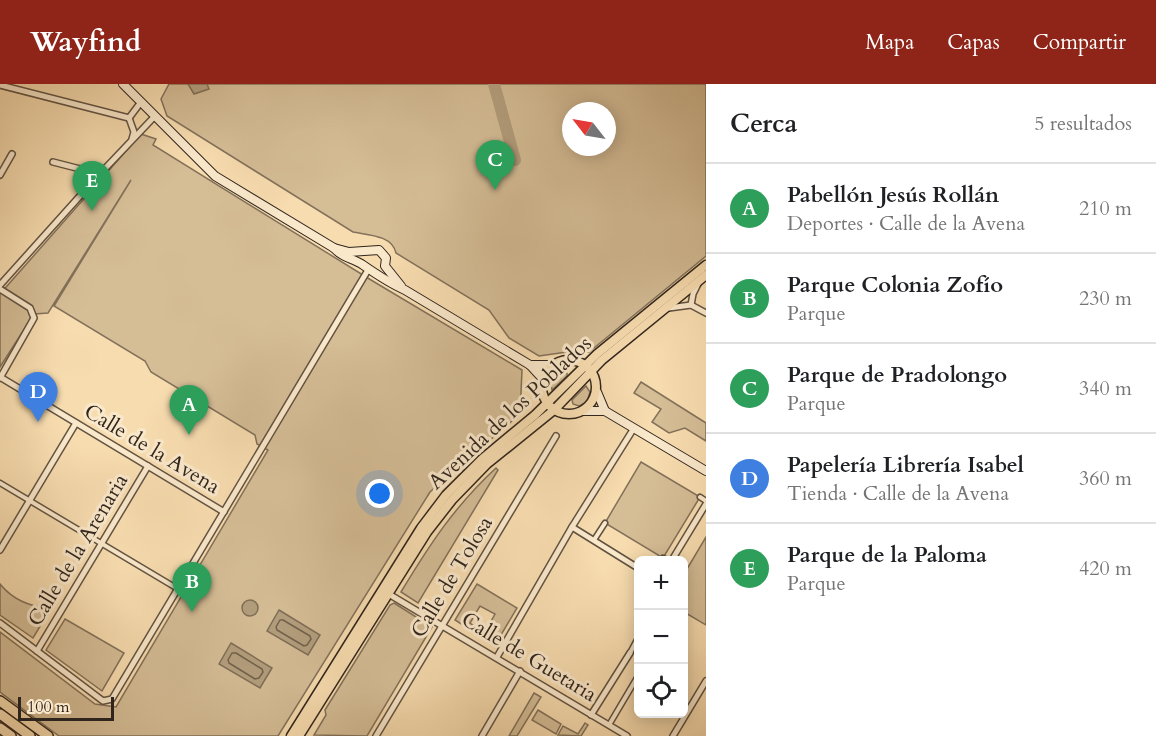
<!DOCTYPE html>
<html lang="es">
<meta charset="utf-8">
<style>
:root{--surface:#fff;--page:#f2f2f2;--text:#202124;--muted:#757577;--line:#e0e0e0;--accent:#8f2418}
body{margin:0;font-family:Cardo,serif;background:var(--page);color:var(--text)}
.controls{position:absolute;right:18px;bottom:18px;display:grid;overflow:hidden;border-radius:9px;box-shadow:0 3px 15px #0003}
.controls button{width:54px;height:54px;display:grid;place-items:center;padding:0;border:0;border-bottom:2px solid var(--line);background:var(--surface);color:var(--text);font:30px sans-serif}
.compass{position:absolute;left:562px;top:18px;width:54px;height:54px;border-radius:50%;background:var(--surface);box-shadow:0 3px 15px #0003;rotate:301deg}
.scale{position:absolute;left:18px;bottom:15px;width:96px;box-sizing:border-box;padding-left:6px;border:3px solid #30251d;border-top:0;font-size:16px;line-height:21px;white-space:nowrap;color:#30251d;-webkit-text-stroke:4px #fae8cb;paint-order:stroke}
.you{position:absolute;left:380px;top:410px;width:21px;height:21px;margin:-15px;border:4px solid #fff;border-radius:50%;background:#1a73e8;box-shadow:0 0 0 9px #1a73e833}
.badge{display:grid;place-items:center;width:39px;height:39px;border-radius:50%;background:var(--accent);color:#fff;font-size:20px;font-weight:700}
.pin{position:absolute;translate:-50% -50px;filter:drop-shadow(0 2px 3px #0008)}
.pin::after{content:'';position:absolute;top:32px;width:21px;height:18px;background:inherit;clip-path:polygon(0 0,100% 0,50% 100%)}
.list{margin:0;padding:0;list-style:none}
h2{display:flex;justify-content:space-between;align-items:center;height:78px;margin:0;padding:0 24px;font-size:26px}
h2 small{font-size:20px;font-weight:400;color:var(--muted)}
.list li{display:grid;grid-template-columns:39px 1fr auto;gap:18px;align-items:center;box-sizing:border-box;height:90px;padding:0 24px;border-top:2px solid var(--line)}
.list b{display:block;font-size:22px;white-space:nowrap}
.list p{margin:0;font-size:20px;white-space:nowrap;color:var(--muted)}
.list em{font-size:20px;font-style:normal;color:var(--muted)}
.icon{flex:none;width:33px;height:33px;fill:none;stroke:currentColor;stroke-width:2;stroke-linecap:round;stroke-linejoin:round}
.map{position:relative;flex:none;width:706px;height:652px;overflow:hidden}
header{display:flex;align-items:center;gap:36px;box-sizing:border-box;height:84px;padding:0 30px;background:var(--accent);color:#fff}
header strong{font-size:28px}
nav{display:flex;gap:33px;margin-inline-start:auto;font-size:21px}
main{display:flex}
aside{flex:1;background:var(--surface)}
.map>svg:first-child{display:block}
.green{fill:#d5bd96;stroke:#82715a;stroke-width:1.5;fill-rule:evenodd}
.water{fill:#b39e7d;stroke:#7f6e57;stroke-width:1.5}
.lines{fill:none;stroke-linecap:round;stroke-linejoin:round}
.shore{stroke:#72624d;stroke-width:1.5}
.river{stroke:#b39e7d;stroke-width:12}
.pedestrian-casing{stroke:#625342;stroke-width:7}
.minor-casing{stroke:#625342;stroke-width:8}
.secondary-casing{stroke:#30251d;stroke-width:10}
.primary-casing{stroke:#30251d;stroke-width:11}
.motorway-casing{stroke:#30251d;stroke-width:12}
.pedestrian{stroke:#fae8cb;stroke-width:4}
.minor{stroke:#fae8cb;stroke-width:5}
.secondary{stroke:#fae8cb;stroke-width:8}
.primary{stroke:#f7dcaf;stroke-width:8}
.motorway{stroke:#f7dcaf;stroke-width:9}
.labels{text-anchor:middle;dominant-baseline:central;stroke-width:6;stroke-linejoin:round;paint-order:stroke}
.street-label{font-size:21px;fill:#30251d;stroke:#fae8cb}
</style>
<header>
<strong>Wayfind</strong>
<nav><a>Mapa</a><a>Capas</a><a>Compartir</a></nav>
</header>
<main>
<div class="map">
<svg width="706" height="652" viewBox="0 0 706 652">
<rect width="100%" height="100%" fill="#f7dcaf"/>
<filter id="stains"><feTurbulence type="fractalNoise" baseFrequency=".00333" numOctaves="4"/><feColorMatrix values="0 0 0 0 .2 0 0 0 0 .09 0 0 0 0 .02 0 0 0 .5 -.17"/></filter>
<radialGradient id="worn" r=".72"><stop offset=".6" stop-color="#630" stop-opacity="0"/><stop offset="1" stop-color="#630" stop-opacity=".3"/></radialGradient>
<g class="green">
<path d="M169,0H706V172L589,268L574,267L539,272L509,254L489,226L396,169C392,151 368,151 353,148L167,32L161,15ZM571,27H607V63H571Z"/>
<path d="M141,50L156,55L153,61L371,196L522,286L520,330L430,408L278,652H59L0,608V548L95,620L116,623L268,366L257,360L255,351L151,288L145,277L54,222L131,96L48,229L34,230L0,283V210Z"/>
<path d="M559,286L567,289V292L552,306L550,295L555,288Z"/>
<path d="M641,298L706,339V357L685,344L669,349L652,338L661,325L634,309Z"/>
<path d="M586,302L590,308L587,318L579,322L573,320L572,316Z"/>
<path d="M641,378L700,413L663,474L605,439Z"/>
<path d="M496,384L498,386L418,519L401,508C430,460 454,423 496,384Z"/>
<path d="M706,453V541L684,528V490Z"/>
<path d="M0,500C14,517 29,521 50,526L33,554L0,531Z"/>
<path d="M477,500L517,524L495,561L477,550L480,545L485,548L495,530L480,522L470,539L474,542L472,547L455,536Z"/>
<path d="M394,519L432,543L367,652L314,651L326,631L325,626L390,521Z"/>
<path d="M65,535L124,569L102,607L46,566Z"/>
<path d="M534,609L541,613L517,652H509Z"/>
<path d="M538,626L561,640L556,650L532,636Z"/>
<path d="M585,639L588,641L581,652L558,651L563,642L578,650Z"/>
</g>
<g class="water">
<path d="M188,0H207L209,5L194,10Z"/>
<circle cx="250" cy="524" r="8"/>
<path d="M279,526L320,551L308,571L267,547Z"/>
<path d="M231,559L272,584L260,604L219,580Z"/>
</g>
<g class="lines">
<g class="shore">
<path d="M280,536H283L310,552L311,555L307,561L304,562L277,546L276,543Z"/>
<path d="M232,569H236L262,585L263,588L259,594L255,595L229,579L228,576Z"/>
</g>
<path class="river" d="M494,0L515,76"/>
<defs>
<g id="pedestrian">
<path d="M0,399L178,505"/>
<path d="M700,413L706,417"/>
<path d="M594,456L605,439"/>
<path d="M663,474L667,476"/>
<path d="M630,569L638,554"/>
<path d="M609,641L638,592"/>
</g>
<g id="minor">
<path d="M0,1L129,34"/>
<path d="M129,34L134,48L132,55"/>
<path d="M129,34L141,18"/>
<path d="M53,78L92,88L97,93"/>
<path d="M0,91L12,70"/>
<path d="M0,201L97,93L155,32"/>
<path d="M0,205L30,224L34,234L0,294"/>
<path d="M691,221L693,210L698,200"/>
<path d="M669,224L691,221L706,229"/>
<path d="M0,293L224,428"/>
<path d="M572,443L638,484"/>
<path d="M0,466L76,339"/>
<path d="M672,476L706,420"/>
<path d="M387,509L627,652"/>
<path d="M0,539L99,614L103,617L112,615L368,186"/>
<path d="M37,567L148,382"/>
<path d="M497,573L572,443L634,344"/>
<path d="M591,631L630,569"/>
<path d="M376,652L556,352"/>
<path d="M482,652L520,587"/>
<path d="M673,652L706,597"/>
</g>
<g id="secondary">
<path d="M123,0L215,92L334,164C342,174 353,174 363,181C376,190 389,199 405,206L530,281L543,295"/>
<path d="M334,164L349,168L379,166L386,174L385,182L401,202"/>
<path d="M530,281H553"/>
<path d="M597,308L605,327"/>
<path d="M583,327H605L706,387"/>
</g>
<g id="primary">
<circle cx="569" cy="303" r="27"/>
<path d="M291,652L421,444L446,411L482,375L535,331L597,270L706,181"/>
<path d="M299,652L427,448L452,416L487,380L554,326L602,276L706,191"/>
</g>
<g id="motorway">
<path d="M0,617L48,652"/>
<path d="M0,630L30,652"/>
<path d="M0,644L11,652"/>
</g>
</defs>
<use href="#pedestrian" class="pedestrian-casing"/>
<use href="#minor" class="minor-casing"/>
<use href="#secondary" class="secondary-casing"/>
<use href="#primary" class="primary-casing"/>
<use href="#motorway" class="motorway-casing"/>
<use href="#pedestrian" class="pedestrian"/>
<use href="#minor" class="minor"/>
<use href="#secondary" class="secondary"/>
<use href="#primary" class="primary"/>
<use href="#motorway" class="motorway"/>
</g>
<g class="labels">
<g class="street-label">
<text transform="translate(510 329) rotate(-43)">Avenida de los Poblados</text>
<text transform="translate(152 365) rotate(31)">Calle de la Avena</text>
<text transform="translate(78 466) rotate(-59)">Calle de la Arenaria</text>
<text transform="translate(452 493) rotate(-59)">Calle de Tolosa</text>
<text transform="translate(529 573) rotate(31)">Calle de Guetaria</text>
</g>
</g>
<rect width="100%" height="100%" filter="url(#stains)"/>
<rect width="100%" height="100%" fill="url(#worn)"/>
</svg>
<div class="controls">
<button>+</button>
<button>−</button>
<button><svg class="icon" aria-label="locate" viewBox="0 0 24 24"><circle cx="12" cy="12" r="6"/><path d="M12 2v4M12 18v4M2 12h4M18 12h4"/></svg></button>
</div>
<svg class="compass" viewBox="-18 -18 36 36"><path d="M0-13l5 13h-10z" fill="#e53935"/><path d="M0 13l5-13h-10z" fill="#757577"/></svg>
<div class="scale">100 m</div>
<div class="you"></div>
<div class="pin badge" style="left:189px;top:351px;background:#2e9e5b">A</div>
<div class="pin badge" style="left:192px;top:528px;background:#2e9e5b">B</div>
<div class="pin badge" style="left:495px;top:106px;background:#2e9e5b">C</div>
<div class="pin badge" style="left:38px;top:338px;background:#3f7fe0">D</div>
<div class="pin badge" style="left:92px;top:127px;background:#2e9e5b">E</div>
</div>
<aside>
<h2>Cerca<small>5 resultados</small></h2>
<ul class="list">
<li><span class="badge" style="background:#2e9e5b">A</span><div><b>Pabellón Jesús Rollán</b><p>Deportes · Calle de la Avena</p></div><em>210 m</em></li>
<li><span class="badge" style="background:#2e9e5b">B</span><div><b>Parque Colonia Zofío</b><p>Parque</p></div><em>230 m</em></li>
<li><span class="badge" style="background:#2e9e5b">C</span><div><b>Parque de Pradolongo</b><p>Parque</p></div><em>340 m</em></li>
<li><span class="badge" style="background:#3f7fe0">D</span><div><b>Papelería Librería Isabel</b><p>Tienda · Calle de la Avena</p></div><em>360 m</em></li>
<li><span class="badge" style="background:#2e9e5b">E</span><div><b>Parque de la Paloma</b><p>Parque</p></div><em>420 m</em></li>
</ul>
</aside>
</main>
